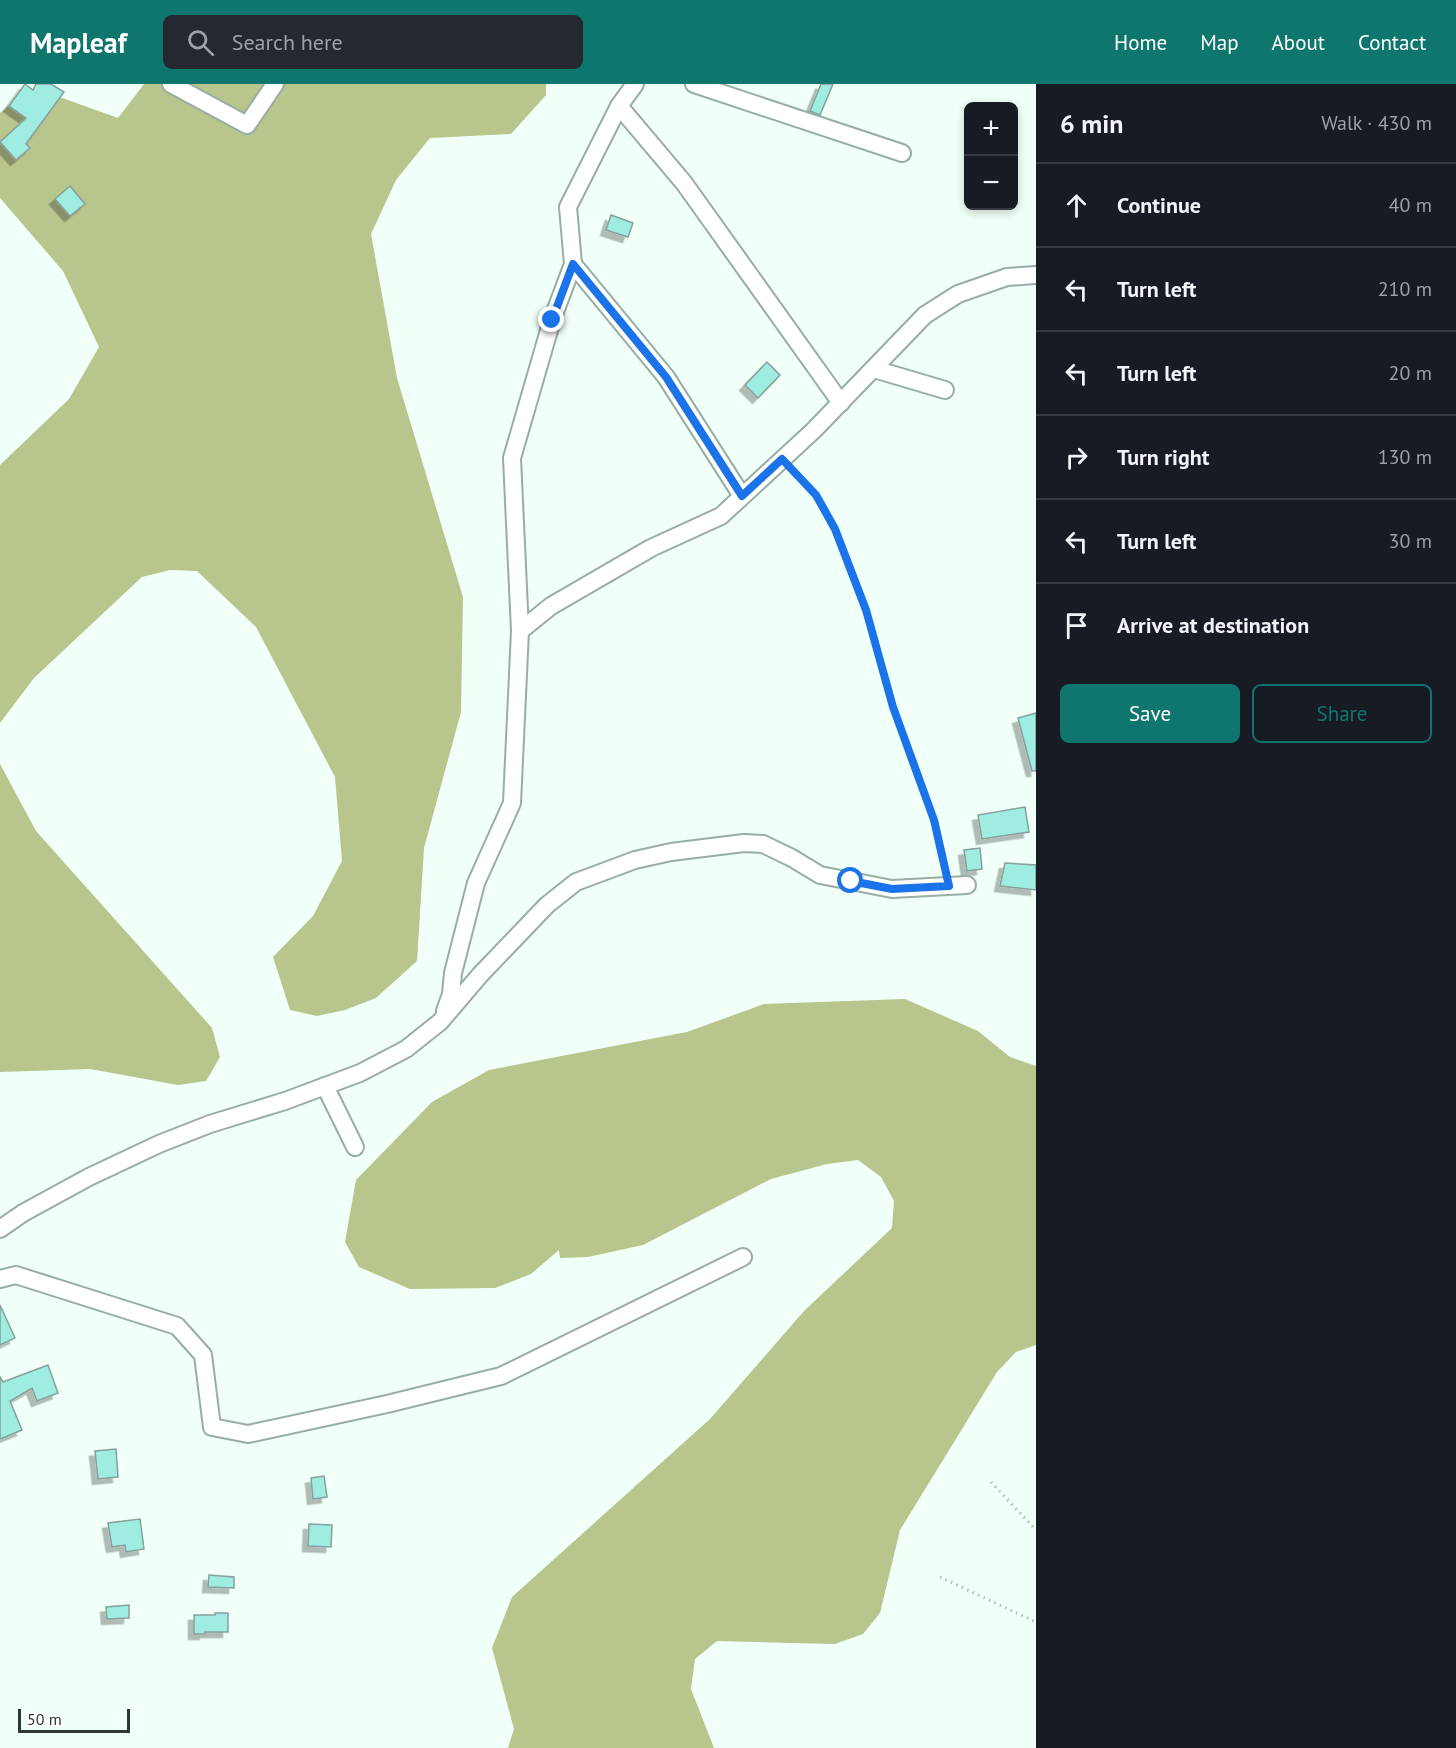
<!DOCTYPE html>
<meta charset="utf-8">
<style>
:root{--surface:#171b24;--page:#242831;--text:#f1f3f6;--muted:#9ea1a6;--line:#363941;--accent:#0f766e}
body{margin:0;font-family:"PT Sans",sans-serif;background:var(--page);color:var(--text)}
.controls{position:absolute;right:18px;top:18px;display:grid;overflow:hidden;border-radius:9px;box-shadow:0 3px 9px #0003}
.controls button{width:54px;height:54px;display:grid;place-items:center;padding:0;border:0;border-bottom:2px solid var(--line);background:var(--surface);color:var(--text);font:30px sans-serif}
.scale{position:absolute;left:18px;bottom:15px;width:112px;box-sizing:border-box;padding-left:6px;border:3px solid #2e3732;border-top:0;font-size:16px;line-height:21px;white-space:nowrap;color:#2e3732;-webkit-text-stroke:4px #fff;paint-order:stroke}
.stop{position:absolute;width:18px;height:18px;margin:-14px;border:4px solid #1a73e8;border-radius:50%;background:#fff}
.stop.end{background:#1a73e8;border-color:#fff;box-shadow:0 2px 6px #0008}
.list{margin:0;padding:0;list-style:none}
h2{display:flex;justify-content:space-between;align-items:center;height:78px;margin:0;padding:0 24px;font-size:26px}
h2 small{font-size:20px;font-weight:400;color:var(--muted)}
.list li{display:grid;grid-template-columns:39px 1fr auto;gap:18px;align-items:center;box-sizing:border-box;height:84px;padding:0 24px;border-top:2px solid var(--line)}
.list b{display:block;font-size:22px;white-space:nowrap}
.list em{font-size:20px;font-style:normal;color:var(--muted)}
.actions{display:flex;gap:12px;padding:18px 24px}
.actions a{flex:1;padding:14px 0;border:2px solid var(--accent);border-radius:9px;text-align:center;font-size:21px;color:var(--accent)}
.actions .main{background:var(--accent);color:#fff}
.icon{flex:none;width:33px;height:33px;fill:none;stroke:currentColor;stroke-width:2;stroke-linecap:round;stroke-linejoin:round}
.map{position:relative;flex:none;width:1036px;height:1664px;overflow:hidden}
header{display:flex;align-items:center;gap:36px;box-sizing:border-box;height:84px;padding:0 30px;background:var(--accent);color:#fff}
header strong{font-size:28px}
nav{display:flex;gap:33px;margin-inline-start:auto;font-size:21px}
.search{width:420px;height:54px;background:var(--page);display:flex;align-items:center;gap:15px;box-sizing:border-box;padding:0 21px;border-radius:9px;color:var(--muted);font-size:22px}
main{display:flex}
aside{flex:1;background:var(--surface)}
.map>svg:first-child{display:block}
.forest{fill:#b8c58d}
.building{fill:#9fece1;stroke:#86a09c;stroke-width:1.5;filter:url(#shadow)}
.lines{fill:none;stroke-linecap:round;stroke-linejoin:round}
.street-casing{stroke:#98aea3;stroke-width:20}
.path{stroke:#b0bdb6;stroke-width:3;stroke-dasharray:1.5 4.5;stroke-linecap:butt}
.street{stroke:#fff;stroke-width:16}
.route{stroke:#1a73e8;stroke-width:8}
</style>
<header>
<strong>Mapleaf</strong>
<div class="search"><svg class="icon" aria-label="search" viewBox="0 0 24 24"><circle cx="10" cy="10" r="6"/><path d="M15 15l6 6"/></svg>Search here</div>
<nav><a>Home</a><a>Map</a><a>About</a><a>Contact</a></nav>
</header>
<main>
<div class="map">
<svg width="1036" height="1664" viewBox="0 0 1036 1664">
<defs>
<filter id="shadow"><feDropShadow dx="-5.5" dy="5.5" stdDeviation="0" flood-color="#0004"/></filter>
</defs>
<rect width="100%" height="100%" fill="#f0fff7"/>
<g class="forest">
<path d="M144,0H546V11L511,50L430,54L396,96L371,150L397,294L463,513L461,628L424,764L417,877L376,914L345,926L317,932L290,926L273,873L313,832L342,777L335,693L256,543L197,487L170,486L142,493L34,594L0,639V381L69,315L99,263L63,187L0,114V29L14,17L40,6L118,34Z"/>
<path d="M0,680L36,747L212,944L220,973L206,997L178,1001L90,985L0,988Z"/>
<path d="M905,915L978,947L1010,973L1036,982V1261L1016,1268L997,1288L900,1446L880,1529L863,1550L835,1560L717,1557L695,1575L691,1605L714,1664H508L514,1645L492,1564L512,1513L710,1335L804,1227L892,1144L894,1117L881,1093L858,1076L827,1080L771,1095L643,1161L588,1173L560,1174L559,1166L531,1190L495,1204L410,1205L359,1183L345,1158L356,1096L432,1018L489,986L687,948L764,920Z"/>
</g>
<g class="building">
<path d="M25,0L33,6L36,0H51L64,8L26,60L30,64L16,76L0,58L26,34L9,22Z"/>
<path d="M821,0H833L820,31L810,27Z"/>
<path d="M70,102L85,120L70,132L55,115Z"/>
<path d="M611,131L633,139L628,153L606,146Z"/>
<path d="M767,278L780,291L758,314L745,301Z"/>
<path d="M1036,629V687H1032L1018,634Z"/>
<path d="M1025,723L1029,748L982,755L978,731Z"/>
<path d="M980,764L982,785L967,787L964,766Z"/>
<path d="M1005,779L1036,781V806L1000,802Z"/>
<path d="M0,1221L15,1254L0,1261Z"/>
<path d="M48,1281L58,1309L37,1317L32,1304L10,1317L22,1346L0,1355V1293L3,1298Z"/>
<path d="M116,1365L118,1393L98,1395L95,1367Z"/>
<path d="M324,1392L327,1413L313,1415L311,1394Z"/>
<path d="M140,1435L144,1465L126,1468L125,1461L112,1463L108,1439Z"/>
<path d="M309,1440L332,1441L331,1463L308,1462Z"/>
<path d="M209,1491L234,1493V1504L208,1503Z"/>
<path d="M129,1521V1534L107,1535L106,1523Z"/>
<path d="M215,1529H228V1548H205V1550H194V1531H215Z"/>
</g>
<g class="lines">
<defs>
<g id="street">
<path d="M171,0L247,41L275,0"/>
<path d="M694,0L902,69"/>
<path d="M619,22L684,99L841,319"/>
<path d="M573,180L666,293L742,412"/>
<path d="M874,285L945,306"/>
<path d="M520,547L512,374L552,236L573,180L568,123L619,22L635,0"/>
<path d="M445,927L451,910L453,889L476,799L512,719L520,547L551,522L651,464L721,432L814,346L925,231L958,210L1007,193L1036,191"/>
<path d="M325,1002L355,1063"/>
<path d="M0,1145L23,1129L89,1093L159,1060L210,1040L285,1017L360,989L406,965L440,938L480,891L547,821L576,798L635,776L671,768L744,759L763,760L792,774L820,791L851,797L892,805L967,801"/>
<path d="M0,1195L16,1191L177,1242L203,1271L212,1343L248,1350L387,1320L501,1292L743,1173"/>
</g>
</defs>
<use href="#street" class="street-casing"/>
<g class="path">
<path d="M792,386L816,411L835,445L866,526L893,623L934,736L946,788"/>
<path d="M991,1398L1036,1446"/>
<path d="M940,1493L1036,1538"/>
</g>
<use href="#street" class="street"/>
</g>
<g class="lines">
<path class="route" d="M552,236L573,180L666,293L742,412L782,375L816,411L835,445L866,526L893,623L934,736L949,802L892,805L851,797"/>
</g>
</svg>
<div class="controls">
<button>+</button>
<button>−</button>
</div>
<div class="scale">50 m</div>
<div class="stop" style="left:851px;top:797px"></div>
<div class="stop end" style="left:552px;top:236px"></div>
</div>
<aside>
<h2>6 min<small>Walk · 430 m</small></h2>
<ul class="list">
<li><svg class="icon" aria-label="ahead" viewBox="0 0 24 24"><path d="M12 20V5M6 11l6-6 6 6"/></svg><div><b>Continue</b></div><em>40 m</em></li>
<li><svg class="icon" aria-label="left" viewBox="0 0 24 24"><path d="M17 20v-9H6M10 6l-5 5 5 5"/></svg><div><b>Turn left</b></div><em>210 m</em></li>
<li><svg class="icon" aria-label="left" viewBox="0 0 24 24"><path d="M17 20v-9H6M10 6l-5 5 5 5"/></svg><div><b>Turn left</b></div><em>20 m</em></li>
<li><svg class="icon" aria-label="right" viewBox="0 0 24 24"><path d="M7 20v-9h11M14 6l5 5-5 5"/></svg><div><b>Turn right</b></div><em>130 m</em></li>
<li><svg class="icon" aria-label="left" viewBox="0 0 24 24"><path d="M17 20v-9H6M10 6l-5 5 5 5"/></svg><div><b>Turn left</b></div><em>30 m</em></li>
<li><svg class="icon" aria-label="arrive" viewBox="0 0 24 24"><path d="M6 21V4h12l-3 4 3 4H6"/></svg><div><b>Arrive at destination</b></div></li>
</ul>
<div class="actions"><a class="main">Save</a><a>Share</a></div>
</aside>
</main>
